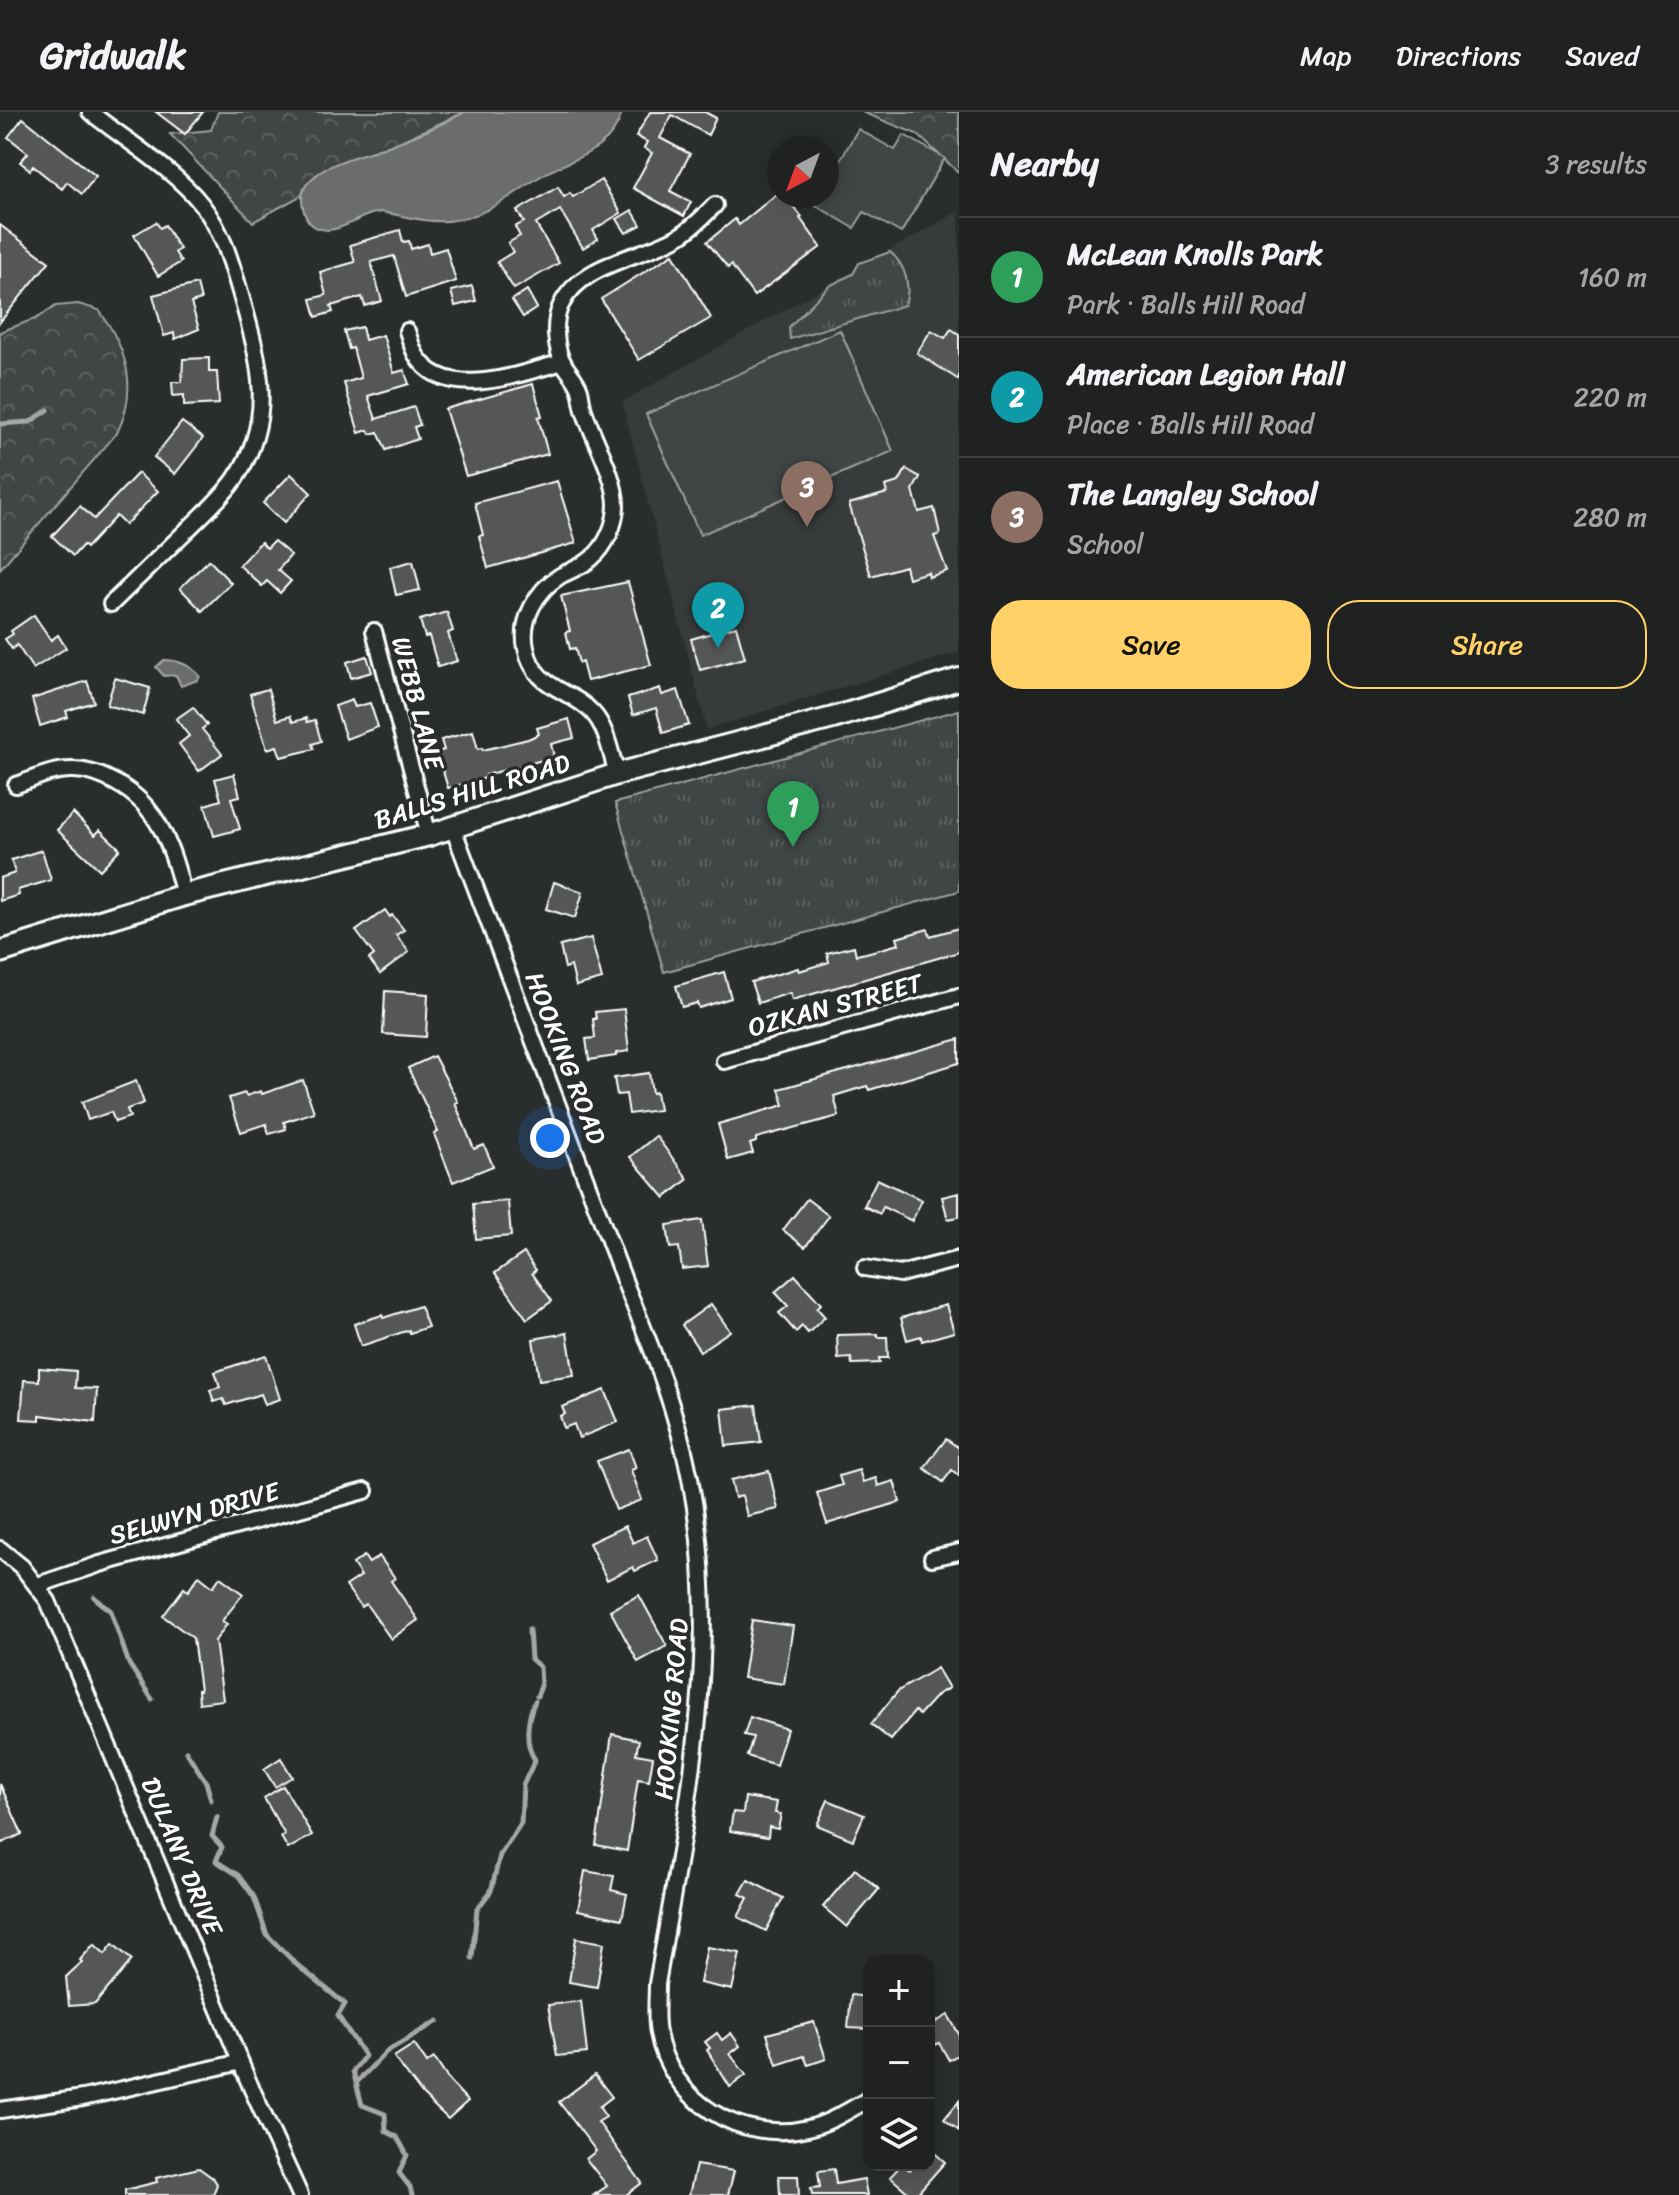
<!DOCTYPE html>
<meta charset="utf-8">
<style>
:root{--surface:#202222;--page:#2d2f2f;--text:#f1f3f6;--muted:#a2a4a5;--line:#3d3f40;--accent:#ffd166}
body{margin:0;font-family:Sriracha,sans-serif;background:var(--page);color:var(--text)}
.controls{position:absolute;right:24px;bottom:24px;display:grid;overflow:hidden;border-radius:16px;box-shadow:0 4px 20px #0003}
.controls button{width:72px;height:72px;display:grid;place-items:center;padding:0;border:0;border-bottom:2px solid var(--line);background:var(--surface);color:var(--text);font:40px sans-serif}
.compass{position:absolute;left:767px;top:24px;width:72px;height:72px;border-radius:50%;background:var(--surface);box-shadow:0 4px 20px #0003;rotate:221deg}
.you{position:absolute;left:550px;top:1026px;width:28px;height:28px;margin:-20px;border:6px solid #fff;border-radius:50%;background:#1a73e8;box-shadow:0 0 0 12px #1a73e833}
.badge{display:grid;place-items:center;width:52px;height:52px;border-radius:50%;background:var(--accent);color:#fff;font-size:26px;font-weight:700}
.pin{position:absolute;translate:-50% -66px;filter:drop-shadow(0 2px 4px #0008)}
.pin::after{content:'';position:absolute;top:42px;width:28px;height:24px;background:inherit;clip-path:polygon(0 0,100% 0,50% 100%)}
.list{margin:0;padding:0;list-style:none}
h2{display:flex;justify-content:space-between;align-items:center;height:104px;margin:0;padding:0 32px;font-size:34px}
h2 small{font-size:26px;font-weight:400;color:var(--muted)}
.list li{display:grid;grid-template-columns:52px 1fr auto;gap:24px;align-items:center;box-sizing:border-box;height:120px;padding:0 32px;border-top:2px solid var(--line)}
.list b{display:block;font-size:30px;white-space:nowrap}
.list p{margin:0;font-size:26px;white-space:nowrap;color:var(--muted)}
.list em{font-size:26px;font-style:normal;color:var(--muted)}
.actions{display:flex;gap:16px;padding:24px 32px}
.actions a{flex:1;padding:18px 0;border:2px solid var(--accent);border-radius:32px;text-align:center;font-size:28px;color:var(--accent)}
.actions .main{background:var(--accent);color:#111}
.icon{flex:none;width:44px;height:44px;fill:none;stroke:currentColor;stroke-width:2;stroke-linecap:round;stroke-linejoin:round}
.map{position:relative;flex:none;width:959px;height:2083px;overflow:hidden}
header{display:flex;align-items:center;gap:48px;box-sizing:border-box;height:112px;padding:0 40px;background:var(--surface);border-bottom:2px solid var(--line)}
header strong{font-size:38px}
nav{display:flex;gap:44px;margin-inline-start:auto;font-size:28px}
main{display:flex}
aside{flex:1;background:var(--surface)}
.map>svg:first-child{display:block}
.built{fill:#373a3b}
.forest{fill:url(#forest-crowns);stroke:#a0a2a2;stroke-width:2}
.park{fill:url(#park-tufts);stroke:#a0a2a2;stroke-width:2}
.pitch{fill:#414445;stroke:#a0a2a2;stroke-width:2}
.water{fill:#6a6c6d;stroke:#a6a7a7;stroke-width:2}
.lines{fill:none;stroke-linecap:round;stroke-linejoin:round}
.stream{stroke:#a6a7a7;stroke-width:5}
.building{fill:#555758;stroke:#fff;stroke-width:2}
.street-casing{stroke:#fff;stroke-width:20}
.secondary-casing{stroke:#fff;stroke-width:26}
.street{stroke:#2a2d2e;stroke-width:14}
.secondary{stroke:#2a2d2e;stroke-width:20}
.labels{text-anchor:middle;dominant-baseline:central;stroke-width:7;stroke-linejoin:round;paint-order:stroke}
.street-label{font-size:26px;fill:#fff;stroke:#2a2d2e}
</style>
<header>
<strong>Gridwalk</strong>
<nav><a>Map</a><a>Directions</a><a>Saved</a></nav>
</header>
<main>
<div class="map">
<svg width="959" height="2083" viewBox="0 0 959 2083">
<defs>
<pattern id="forest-crowns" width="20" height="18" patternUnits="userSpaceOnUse" patternTransform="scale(2)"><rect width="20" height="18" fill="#414445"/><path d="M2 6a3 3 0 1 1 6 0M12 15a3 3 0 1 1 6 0" fill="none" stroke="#5e6061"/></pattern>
<pattern id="park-tufts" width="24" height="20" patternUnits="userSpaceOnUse" patternTransform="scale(2)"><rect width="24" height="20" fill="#414445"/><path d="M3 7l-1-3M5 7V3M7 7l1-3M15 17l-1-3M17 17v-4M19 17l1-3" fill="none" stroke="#5e6061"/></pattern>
</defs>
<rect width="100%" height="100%" fill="#2a2d2e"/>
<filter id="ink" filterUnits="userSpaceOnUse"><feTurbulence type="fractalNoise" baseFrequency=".0125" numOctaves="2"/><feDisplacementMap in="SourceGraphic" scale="16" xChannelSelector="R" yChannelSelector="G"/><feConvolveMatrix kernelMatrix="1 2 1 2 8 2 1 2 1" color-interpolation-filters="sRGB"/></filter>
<g filter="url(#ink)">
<path class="built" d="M959,99V540L707,617L622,290Z"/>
<g class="forest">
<path d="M218,0H465L394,32L327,57L308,70L302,83L253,110L170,22L211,18Z"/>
<path d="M862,0H959V61L917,22Z"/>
<path d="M78,192L99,198C127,237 139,276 117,321L0,457V220L37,206L56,194Z"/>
</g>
<g class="park">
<path d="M890,140C906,153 911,175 905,193L790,227L789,215L829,174L853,162L859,151Z"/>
<path d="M959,598V779L664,860L615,691Z"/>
</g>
<g class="pitch">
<path d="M858,17L895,38L904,23L945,46L901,121L864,100L854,116L815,93L820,84H827V71Z"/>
<path d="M840,218L893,339L700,423L646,302Z"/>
</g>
<g class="water">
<path d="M465,0H620L621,3C611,40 570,47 541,64C509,84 488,105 448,109C426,111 402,103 380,100C361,102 347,117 328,118C320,118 312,115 307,107C302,97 299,81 307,72C325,49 365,43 391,33C416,24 442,13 465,0Z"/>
<path d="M164,548C178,548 191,554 200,564L198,568L181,574L176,563L164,564L156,555Z"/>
</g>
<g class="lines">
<g class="stream">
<path d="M0,312L30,310L48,298"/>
<path d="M94,1485L111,1499L129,1552L152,1587"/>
<path d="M529,1517L531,1547L540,1555L541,1574L537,1584"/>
<path d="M186,1639L206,1670L211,1688"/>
<path d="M217,1705L212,1724L222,1735L216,1749L238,1763L254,1785L267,1823L297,1853L345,1892L338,1904L365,1944L353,1959L362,1993L385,2002L386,2019L397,2025L407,2043L399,2061L410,2075L412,2083"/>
<path d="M472,1846L477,1797L491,1779L500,1743L521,1711L523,1673L535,1648C524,1632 527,1606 535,1589"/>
<path d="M357,1970L387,1939L438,1909"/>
</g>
</g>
<g class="building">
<path d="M156,0H203L185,22Z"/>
<path d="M650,0H705L716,6L708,23L672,3L660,26L690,42L670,79L691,90L684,104L633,76L652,41L644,36L647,30L636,24Z"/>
<path d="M23,6L96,64L82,82L67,70L62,77L33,54L30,58L20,50L28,41L8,25Z"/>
<path d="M601,68L621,101L593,118L598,127L583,136L560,98L536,112L559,151L514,177L497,150L513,140L508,131L520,124L515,115L524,110L517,99L558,75L564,85L570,81L573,85Z"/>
<path d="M779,80V84H785L802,105L800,106L821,135L754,184L731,153L728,156L707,130L735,107L739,113Z"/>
<path d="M632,98L641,113L626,121L617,107Z"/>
<path d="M156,110L160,116L165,113L175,130L180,137L175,140L181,150L158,164L134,123Z"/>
<path d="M0,113L49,150L0,210Z"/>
<path d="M400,118L403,130L409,129L411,137L428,132L430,141L446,136L456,169L406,185L394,144L371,150L382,189L365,194L362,185L331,194L333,200L316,205L311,187L326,183L320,160L355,150L350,133Z"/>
<path d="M673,142L711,206L639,248L601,187Z"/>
<path d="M197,172L201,188L191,191L199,217L175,227L174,221L164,224L153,183Z"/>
<path d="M472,174L476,189L455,194L451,179Z"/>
<path d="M527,178L537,196L523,205L512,188Z"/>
<path d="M362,215L365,228L383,223L394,261L404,258L409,272L368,284L376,307L414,295L420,313L414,315L418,327L386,338L378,320L370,322L368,318L359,321L344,271L361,266L353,236L349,237L344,219Z"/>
<path d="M951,217L959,222V268L917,241L931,218L945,226Z"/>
<path d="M209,246V260H217L219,292L184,294V283L173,284L172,270H182L183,247Z"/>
<path d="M533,272L542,304L538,305L548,342L466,364L445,297Z"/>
<path d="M182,310L203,326L175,362L154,345Z"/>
<path d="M906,357L920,365L913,378L919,400L934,396L940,422L934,424L947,459L929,465L928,460L908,466L905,454L871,464L849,392L887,381L885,374L899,370Z"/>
<path d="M138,361L158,379L125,413L116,404L86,436L83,433L73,444L52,424L80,394L94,407Z"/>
<path d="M291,362L311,381L284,411L263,391Z"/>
<path d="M557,369L576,431L488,456L479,424L483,423L475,391Z"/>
<path d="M274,429L291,443L278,458L291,469L280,481L267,469L262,474L239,453L261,430L267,436Z"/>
<path d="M209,448L231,471L202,499L180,476Z"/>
<path d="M413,449L420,478L396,483L390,455Z"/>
<path d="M628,470L651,553L587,569L582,550L579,551L575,536L570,537L566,520L570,519L561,484Z"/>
<path d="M447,500L453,519L448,521L457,549L438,555L429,524L425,525L420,508Z"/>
<path d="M34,503L51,528L58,523L66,536L33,557L17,533L12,537L5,527L13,522L11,519Z"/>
<path d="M736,514L745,546L700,558L691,527Z"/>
<path d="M367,544L372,560L351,566L347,550Z"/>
<path d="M115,566L150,576L143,603L107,593Z"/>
<path d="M87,569L94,590L66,599L68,605L40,614L32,587Z"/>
<path d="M660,576L662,583L678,578L689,613L663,621L656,596L633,603L628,586Z"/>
<path d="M268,577L277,608L290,604L293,610L306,606L307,610L315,608L321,629L312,632L314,637L281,645L277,634L267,637L250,582Z"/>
<path d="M352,588L355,595L370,591L378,615L346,627L335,594Z"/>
<path d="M193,595L207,613L202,617L222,642L199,659L179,632L189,624L176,607Z"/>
<path d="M569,607L574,626L551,632L554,645L486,663V666L448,676L437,640L444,638L441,628L473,619L478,637L482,636L483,638L528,627L539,622L537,616Z"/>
<path d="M234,662L240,684L231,686L240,717L214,724L205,693L221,688L215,667Z"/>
<path d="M73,701L95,723L100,718L120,737L100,758L57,718Z"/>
<path d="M42,738L51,768L18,778L19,783L0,789V766L15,761L11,748Z"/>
<path d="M554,770L583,780L575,806L546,797Z"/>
<path d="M385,798L390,805L392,803L404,818L396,823L409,840L380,862L369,847L374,843L356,819Z"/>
<path d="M959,816V840L792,888L790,881L758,891L751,870L798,856L799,859L829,850L827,841L854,834L856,843L866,841L899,832L897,826L928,817L930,824Z"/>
<path d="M591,826L602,867L576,874L571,854L565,856L560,834Z"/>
<path d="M724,860L731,886L699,896L697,891L682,895L676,874Z"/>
<path d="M385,879L428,882L426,925L383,922Z"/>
<path d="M624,897L629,939L616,941V944L589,948L586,927L595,926L593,907H596L595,900Z"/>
<path d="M959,927V951L869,978L867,974L834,984L839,1004L756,1026V1030L750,1032L753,1041L728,1048L718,1012L784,993L779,977Z"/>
<path d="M434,944L458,990L455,991L474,1037L484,1033L493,1054L453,1070L434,1022L438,1020L408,956Z"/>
<path d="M649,961L652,981L656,980L659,998L629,1002L626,982L617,983L614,966Z"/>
<path d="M303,968L314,1000L284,1010L286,1017L269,1022L266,1012L241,1020L229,986L245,981L246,984L261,979L262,982Z"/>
<path d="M136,969L144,991L127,997L130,1005L115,1010L111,1000L88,1008L82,990Z"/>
<path d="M656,1024L688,1067L665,1086L630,1045Z"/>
<path d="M877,1067L922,1088L912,1109L883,1095L880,1102L864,1094Z"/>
<path d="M959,1081V1105L948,1107L942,1085Z"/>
<path d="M807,1087L829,1104L805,1135L783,1118Z"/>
<path d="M508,1089L511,1124L476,1127L473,1092Z"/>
<path d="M702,1108L708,1154L682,1157L679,1135L670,1136L667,1113Z"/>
<path d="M524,1141L536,1158L532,1161L552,1189L527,1207L495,1161Z"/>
<path d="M795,1163L821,1192L817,1196L825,1205L808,1221L802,1214L796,1220L779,1201L788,1194L775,1180Z"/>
<path d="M711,1192L730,1219L700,1239L682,1213Z"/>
<path d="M946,1193L954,1220L922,1229L921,1224L907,1228L901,1206Z"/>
<path d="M420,1194L428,1215L410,1221L409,1218L361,1234L354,1212L382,1203L383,1206Z"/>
<path d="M567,1221L574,1263L539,1268L533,1227Z"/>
<path d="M878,1222V1225H887L888,1246H879L880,1251L852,1252L851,1246L838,1247L837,1223Z"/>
<path d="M266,1243L280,1287L265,1292L261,1282L226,1293L223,1287L214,1290L210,1278L220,1275L215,1260Z"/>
<path d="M39,1256L76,1259L75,1276L97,1277L95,1310L40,1303V1308L21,1307L24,1268L39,1269Z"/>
<path d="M605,1278L618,1310L579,1326L574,1312L564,1316L560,1304L565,1302L562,1295Z"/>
<path d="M756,1293L761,1330L726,1334L722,1297Z"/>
<path d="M946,1327L959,1336V1364L952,1358L943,1370L924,1356Z"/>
<path d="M629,1337L636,1356L631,1358L642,1388L616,1398L597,1349Z"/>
<path d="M859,1358L863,1370L876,1366L878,1374L894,1369L900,1390L827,1412L817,1381L842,1373L839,1364Z"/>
<path d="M769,1359L778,1397L747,1404L742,1384L735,1386L731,1368Z"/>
<path d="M625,1414L633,1431L647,1424L658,1448L635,1459L633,1455L607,1468L589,1431Z"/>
<path d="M364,1444L369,1451L379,1444L395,1466L391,1469L418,1508L391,1527L366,1492L361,1495L346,1474L361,1464L353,1452Z"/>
<path d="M199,1464L213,1475L220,1465L243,1482L222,1509L227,1512L215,1529L223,1588L199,1591L198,1578H200L193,1526L163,1504L184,1476L188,1479Z"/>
<path d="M639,1483L667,1534L638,1550L610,1498Z"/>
<path d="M752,1508L793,1514L784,1572L743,1566Z"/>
<path d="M937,1556L949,1576L938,1582L919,1603L915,1599L891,1628L871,1612L898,1579Z"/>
<path d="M750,1605L787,1617L776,1653L747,1644L753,1625L744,1623Z"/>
<path d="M612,1622L639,1628L636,1642L653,1645L649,1669L638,1667L627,1739L596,1733Z"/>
<path d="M281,1646L292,1665L275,1675L264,1657Z"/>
<path d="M0,1672L22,1722L0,1732Z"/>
<path d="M283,1674L312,1723L288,1737L281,1725L285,1723L264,1686Z"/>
<path d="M745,1685L777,1690L775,1701L781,1702L778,1717L769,1715L768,1725L730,1719L733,1700L743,1701Z"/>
<path d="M828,1688L864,1703L853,1728L817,1713Z"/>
<path d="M855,1757L879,1777L847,1815L823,1795Z"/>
<path d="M585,1759L614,1764L611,1778L627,1782L622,1807L578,1798Z"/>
<path d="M748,1768L783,1786L766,1819L738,1805L748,1786L740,1782Z"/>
<path d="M576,1826L604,1831L597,1875L569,1870Z"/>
<path d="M94,1832L105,1842L113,1832L132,1848L95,1892L69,1894L66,1865L82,1850L80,1848Z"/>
<path d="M707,1835L740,1841L732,1878L700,1871Z"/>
<path d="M851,1883L867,1885L869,1917L848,1916Z"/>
<path d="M581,1889L587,1941L557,1944L548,1893Z"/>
<path d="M948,1903L959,1922V1942L949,1948L939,1931L933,1934L929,1927V1914Z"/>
<path d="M814,1910L826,1947L808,1953L804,1944L777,1953L767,1922Z"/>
<path d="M717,1921L722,1928L731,1921L740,1934L730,1942L746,1963L730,1975L707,1938L710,1936L705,1930Z"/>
<path d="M414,1932L427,1951L434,1946L450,1970L468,1989L448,2007L423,1983L394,1945Z"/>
<path d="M595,1963L612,1985L599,1995L606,2005L598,2010L642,2071L626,2083H594L607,2074L586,2047L596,2039L559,1990Z"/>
<path d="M959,1989V2019L944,2007Z"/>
<path d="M929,2036L945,2050L916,2083H911L890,2065L901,2053L910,2058L914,2053H929Z"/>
<path d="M696,2053L734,2059L728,2083H689Z"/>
<path d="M199,2056L214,2067L217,2072L213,2083H125V2078L157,2070L156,2066Z"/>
<path d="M834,2057L836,2072L864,2067L867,2083H812L811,2076L820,2075L818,2059Z"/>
<path d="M779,2064H798L799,2083H780Z"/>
</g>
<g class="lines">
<defs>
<g id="street">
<path d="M90,0C124,27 176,59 202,93C224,121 232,153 242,187C260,251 276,307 235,367C221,387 202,403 185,420C160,444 136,468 111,492"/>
<path d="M407,219C410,227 412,236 416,243C445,292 521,261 563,250"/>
<path d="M374,519L429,723"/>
<path d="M617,662C611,643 607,616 593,601C569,575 535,579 526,536C520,508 536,479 560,464C571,458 582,455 592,446C606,434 616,412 616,393C616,365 594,328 585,301C582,294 582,286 580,278C577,268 569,261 564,252C555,236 553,210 561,193C582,150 642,146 679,124C693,116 704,104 715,93"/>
<path d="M16,673C34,667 51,658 70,658C87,657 102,663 116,671C161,695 172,738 184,783"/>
<path d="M453,716L627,1176C653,1238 677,1300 690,1366C723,1536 686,1704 657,1872C657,1888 655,1905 658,1921C670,1989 741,2032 808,2016C830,2011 849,1998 869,1987"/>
<path d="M724,949L959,884"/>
<path d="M865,1156L900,1162L959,1147"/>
<path d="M0,1437L22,1455L48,1489L250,1973L300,2083"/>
<path d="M932,1446L959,1440"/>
<path d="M38,1473L100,1452L365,1379"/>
<path d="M0,1998L83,1986L241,1950"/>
</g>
<path id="secondary" d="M0,840L184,783L429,723L617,662L833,606L959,567"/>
</defs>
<use href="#street" class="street-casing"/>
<use href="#secondary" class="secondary-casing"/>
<use href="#street" class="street"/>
<use href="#secondary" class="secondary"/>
</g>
</g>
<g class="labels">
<g class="street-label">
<text transform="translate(418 591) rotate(75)">WEBB LANE</text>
<text transform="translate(472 679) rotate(-17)">BALLS HILL ROAD</text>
<text transform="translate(835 893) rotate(-15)">OZKAN STREET</text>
<text transform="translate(566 946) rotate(69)">HOOKING ROAD</text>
<text transform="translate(194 1401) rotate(-15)">SELWYN DRIVE</text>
<text transform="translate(671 1597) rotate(-85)">HOOKING ROAD</text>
<text transform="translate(182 1744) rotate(67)">DULANY DRIVE</text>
</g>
</g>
</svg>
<div class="controls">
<button>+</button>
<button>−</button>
<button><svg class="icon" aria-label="layers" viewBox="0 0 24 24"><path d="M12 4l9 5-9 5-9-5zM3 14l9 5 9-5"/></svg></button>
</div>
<svg class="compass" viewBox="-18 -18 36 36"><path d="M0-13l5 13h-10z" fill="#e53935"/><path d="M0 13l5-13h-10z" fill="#a2a4a5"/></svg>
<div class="you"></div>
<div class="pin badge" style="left:793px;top:735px;background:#2e9e5b">1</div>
<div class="pin badge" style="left:718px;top:536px;background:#0f9aa8">2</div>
<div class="pin badge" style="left:807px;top:415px;background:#8d6e63">3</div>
</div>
<aside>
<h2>Nearby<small>3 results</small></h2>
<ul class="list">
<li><span class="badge" style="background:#2e9e5b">1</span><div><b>McLean Knolls Park</b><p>Park · Balls Hill Road</p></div><em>160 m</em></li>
<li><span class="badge" style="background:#0f9aa8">2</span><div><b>American Legion Hall</b><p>Place · Balls Hill Road</p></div><em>220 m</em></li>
<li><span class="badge" style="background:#8d6e63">3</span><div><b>The Langley School</b><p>School</p></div><em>280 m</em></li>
</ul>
<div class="actions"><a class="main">Save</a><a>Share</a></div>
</aside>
</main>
